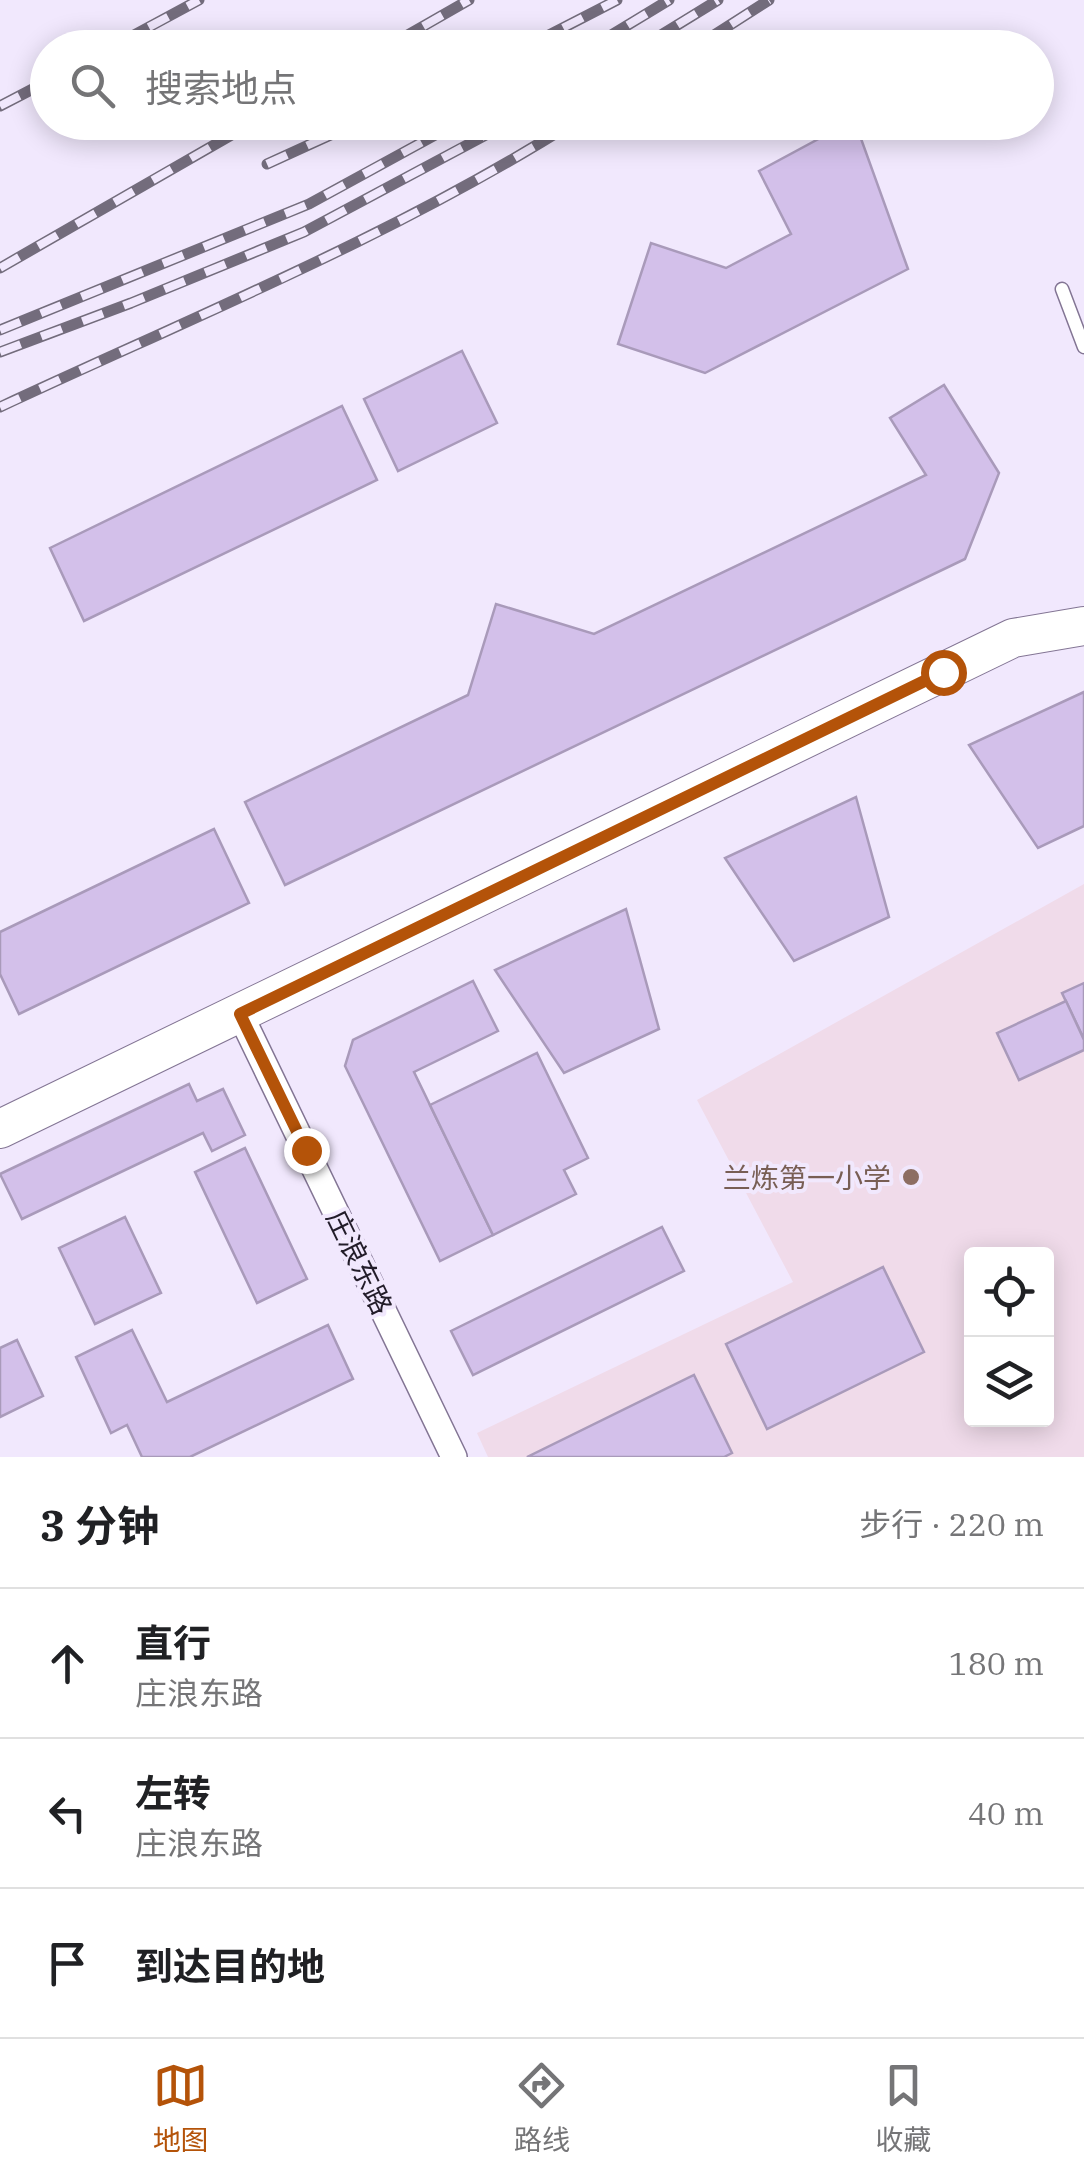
<!DOCTYPE html>
<html lang="zh">
<meta charset="utf-8">
<style>
:root{--surface:#fff;--page:#f6f6f6;--text:#202124;--muted:#757577;--line:#e0e0e0;--accent:#b45309}
body{margin:0;font-family:"IBM Plex Serif","Noto Sans SC",serif;background:var(--page);color:var(--text)}
.controls{position:absolute;right:30px;bottom:30px;display:grid;overflow:hidden;border-radius:10px;box-shadow:0 5px 25px #0003}
.controls button{width:90px;height:90px;display:grid;place-items:center;padding:0;border:0;border-bottom:2px solid var(--line);background:var(--surface);color:var(--text);font:50px sans-serif}
.stop{position:absolute;width:30px;height:30px;margin:-22px;border:8px solid #b45309;border-radius:50%;background:#fff}
.stop.end{background:#b45309;border-color:#fff;box-shadow:0 2px 10px #0008}
.list{margin:0;padding:0;list-style:none}
h2{display:flex;justify-content:space-between;align-items:center;height:130px;margin:0;padding:0 40px;font-size:42px}
h2 small{font-size:32px;font-weight:400;color:var(--muted)}
.list li{display:grid;grid-template-columns:65px 1fr auto;gap:30px;align-items:center;box-sizing:border-box;height:150px;padding:0 40px;border-top:2px solid var(--line)}
.list b{display:block;font-size:38px;white-space:nowrap}
.list p{margin:0;font-size:32px;white-space:nowrap;color:var(--muted)}
.list em{font-size:32px;font-style:normal;color:var(--muted)}
.icon{flex:none;width:55px;height:55px;fill:none;stroke:currentColor;stroke-width:2;stroke-linecap:round;stroke-linejoin:round}
.map{position:relative;flex:none;width:1084px;height:1457px;overflow:hidden}
.search{position:absolute;background:var(--surface);box-shadow:0 5px 25px #0003;left:30px;right:30px;top:30px;height:110px;display:flex;align-items:center;gap:25px;box-sizing:border-box;padding:0 35px;border-radius:55px;color:var(--muted);font-size:38px}
.sheet{height:580px;background:var(--surface)}
nav{display:flex;justify-content:space-around;align-items:center;box-sizing:border-box;height:140px;border-top:2px solid var(--line);background:var(--surface);font-size:28px;color:var(--muted)}
nav a{display:grid;justify-items:center;gap:5px}
nav .on{color:var(--accent)}
.map>svg:first-child{display:block}
.education{fill:#f0dbea;fill-rule:evenodd}
.building{fill:#d3c0ea;stroke:#a99aba;stroke-width:2.5}
.lines{fill:none;stroke-linecap:round;stroke-linejoin:round}
.lane-casing{stroke:#837594;stroke-width:15}
.street-casing{stroke:#837594;stroke-width:28}
.secondary-casing{stroke:#837594;stroke-width:40}
.lane{stroke:#fff;stroke-width:12}
.street{stroke:#fff;stroke-width:25}
.secondary{stroke:#fff;stroke-width:38}
.rail-casing{stroke:#736c7c;stroke-width:11}
.rail{stroke:#f1e8fd;stroke-width:8;stroke-dasharray:22;stroke-linecap:butt}
.route{stroke:#b45309;stroke-width:12}
.education-dot{fill:#8d6e63;stroke:#f1e8fd;stroke-width:4}
.labels{text-anchor:middle;dominant-baseline:central;stroke-width:8;stroke-linejoin:round;paint-order:stroke}
.education-label{font-size:28px;fill:#785e54;stroke:#f1e8fd;text-anchor:end}
.street-label{font-size:28px;fill:#221c29;stroke:#f1e8fd}
</style>
<div class="map">
<svg width="1084" height="1457" viewBox="0 0 1084 1457">
<rect width="100%" height="100%" fill="#f1e8fd"/>
<path class="education" d="M1084,884V1457H488L477,1433L793,1282L697,1100ZM972,1254H1046V1420H972Z"/>
<g class="building">
<path d="M850,122H855L908,269L705,373L618,344L651,243L726,268L791,234L759,171Z"/>
<path d="M462,351L497,423L398,471L364,399Z"/>
<path d="M944,385L999,473L965,559L285,885L245,802L468,695L496,604L594,634L926,475L890,418Z"/>
<path d="M342,406L377,480L84,621L50,548Z"/>
<path d="M1084,692V826L1038,848L969,745Z"/>
<path d="M856,797L889,917L794,961L725,858Z"/>
<path d="M214,829L249,903L19,1014L0,974V932Z"/>
<path d="M626,909L659,1029L564,1073L495,970Z"/>
<path d="M473,981L498,1031L414,1072L493,1235L440,1261L345,1066L353,1040Z"/>
<path d="M1084,983V1036L1083,1037L1062,993Z"/>
<path d="M1066,1001L1084,1040V1050L1019,1080L997,1033Z"/>
<path d="M537,1053L588,1158L564,1170L576,1194L493,1235L430,1105Z"/>
<path d="M189,1084L197,1101L223,1089L245,1135L212,1151L203,1133L22,1219L0,1174Z"/>
<path d="M245,1148L307,1279L257,1303L195,1172Z"/>
<path d="M125,1217L161,1293L95,1324L59,1248Z"/>
<path d="M662,1227L684,1271L473,1375L451,1331Z"/>
<path d="M883,1267L924,1352L767,1429L726,1344Z"/>
<path d="M328,1325L353,1379L190,1457H142L127,1425L111,1433L76,1357L132,1330L167,1402Z"/>
<path d="M17,1340L43,1396L0,1417V1348Z"/>
<path d="M694,1375L732,1453L724,1457H527Z"/>
</g>
<g class="lines">
<defs>
<path id="lane" d="M1062,289L1084,347"/>
<path id="street" d="M240,1014L454,1457"/>
<path id="secondary" d="M0,1129L1013,638L1084,626"/>
</defs>
<use href="#lane" class="lane-casing"/>
<use href="#street" class="street-casing"/>
<use href="#secondary" class="secondary-casing"/>
<use href="#lane" class="lane"/>
<use href="#street" class="street"/>
<use href="#secondary" class="secondary"/>
<defs>
<g id="rail">
<path d="M110,48L199,0"/>
<path d="M385,48L469,0"/>
<path d="M524,48L617,0"/>
<path d="M590,48L669,0"/>
<path d="M640,48L718,0"/>
<path d="M694,48L769,0"/>
<path d="M0,106L48,81"/>
<path d="M267,164L359,122"/>
<path d="M0,268L254,122"/>
<path d="M0,330L309,204L459,122"/>
<path d="M0,352L131,303L304,232L510,122"/>
<path d="M0,407C193,317 394,236 574,122"/>
</g>
</defs>
<use href="#rail" class="rail-casing"/>
<use href="#rail" class="rail"/>
</g>
<g class="lines">
<path class="route" d="M306,1150L240,1014L943,672"/>
</g>
<circle class="education-dot" cx="911" cy="1177" r="10"/>
<g class="labels">
<g class="education-label">
<text x="891" y="1177">兰炼第一小学</text>
</g>
<g class="street-label">
<text transform="translate(360 1262) rotate(64)">庄浪东路</text>
</g>
</g>
</svg>
<div class="controls">
<button><svg class="icon" aria-label="locate" viewBox="0 0 24 24"><circle cx="12" cy="12" r="6"/><path d="M12 2v4M12 18v4M2 12h4M18 12h4"/></svg></button>
<button><svg class="icon" aria-label="layers" viewBox="0 0 24 24"><path d="M12 4l9 5-9 5-9-5zM3 14l9 5 9-5"/></svg></button>
</div>
<div class="stop" style="left:943px;top:672px"></div>
<div class="stop end" style="left:306px;top:1150px"></div>
<div class="search"><svg class="icon" aria-label="search" viewBox="0 0 24 24"><circle cx="10" cy="10" r="6"/><path d="M15 15l6 6"/></svg>搜索地点</div>
</div>
<section class="sheet">
<h2>3 分钟<small>步行 · 220 m</small></h2>
<ul class="list">
<li><svg class="icon" aria-label="ahead" viewBox="0 0 24 24"><path d="M12 20V5M6 11l6-6 6 6"/></svg><div><b>直行</b><p>庄浪东路</p></div><em>180 m</em></li>
<li><svg class="icon" aria-label="left" viewBox="0 0 24 24"><path d="M17 20v-9H6M10 6l-5 5 5 5"/></svg><div><b>左转</b><p>庄浪东路</p></div><em>40 m</em></li>
<li><svg class="icon" aria-label="arrive" viewBox="0 0 24 24"><path d="M6 21V4h12l-3 4 3 4H6"/></svg><div><b>到达目的地</b></div></li>
</ul>
</section>
<nav>
<a class="on"><svg class="icon" aria-label="map" viewBox="0 0 24 24"><path d="M3 6l6-2 6 2 6-2v14l-6 2-6-2-6 2zM9 4v14M15 6v14"/></svg>地图</a>
<a><svg class="icon" aria-label="directions" viewBox="0 0 24 24"><path d="M12 3l9 9-9 9-9-9zM9 14v-3h6M13 9l2 2-2 2"/></svg>路线</a>
<a><svg class="icon" aria-label="saved" viewBox="0 0 24 24"><path d="M7 4h10v16l-5-4-5 4z"/></svg>收藏</a>
</nav>
